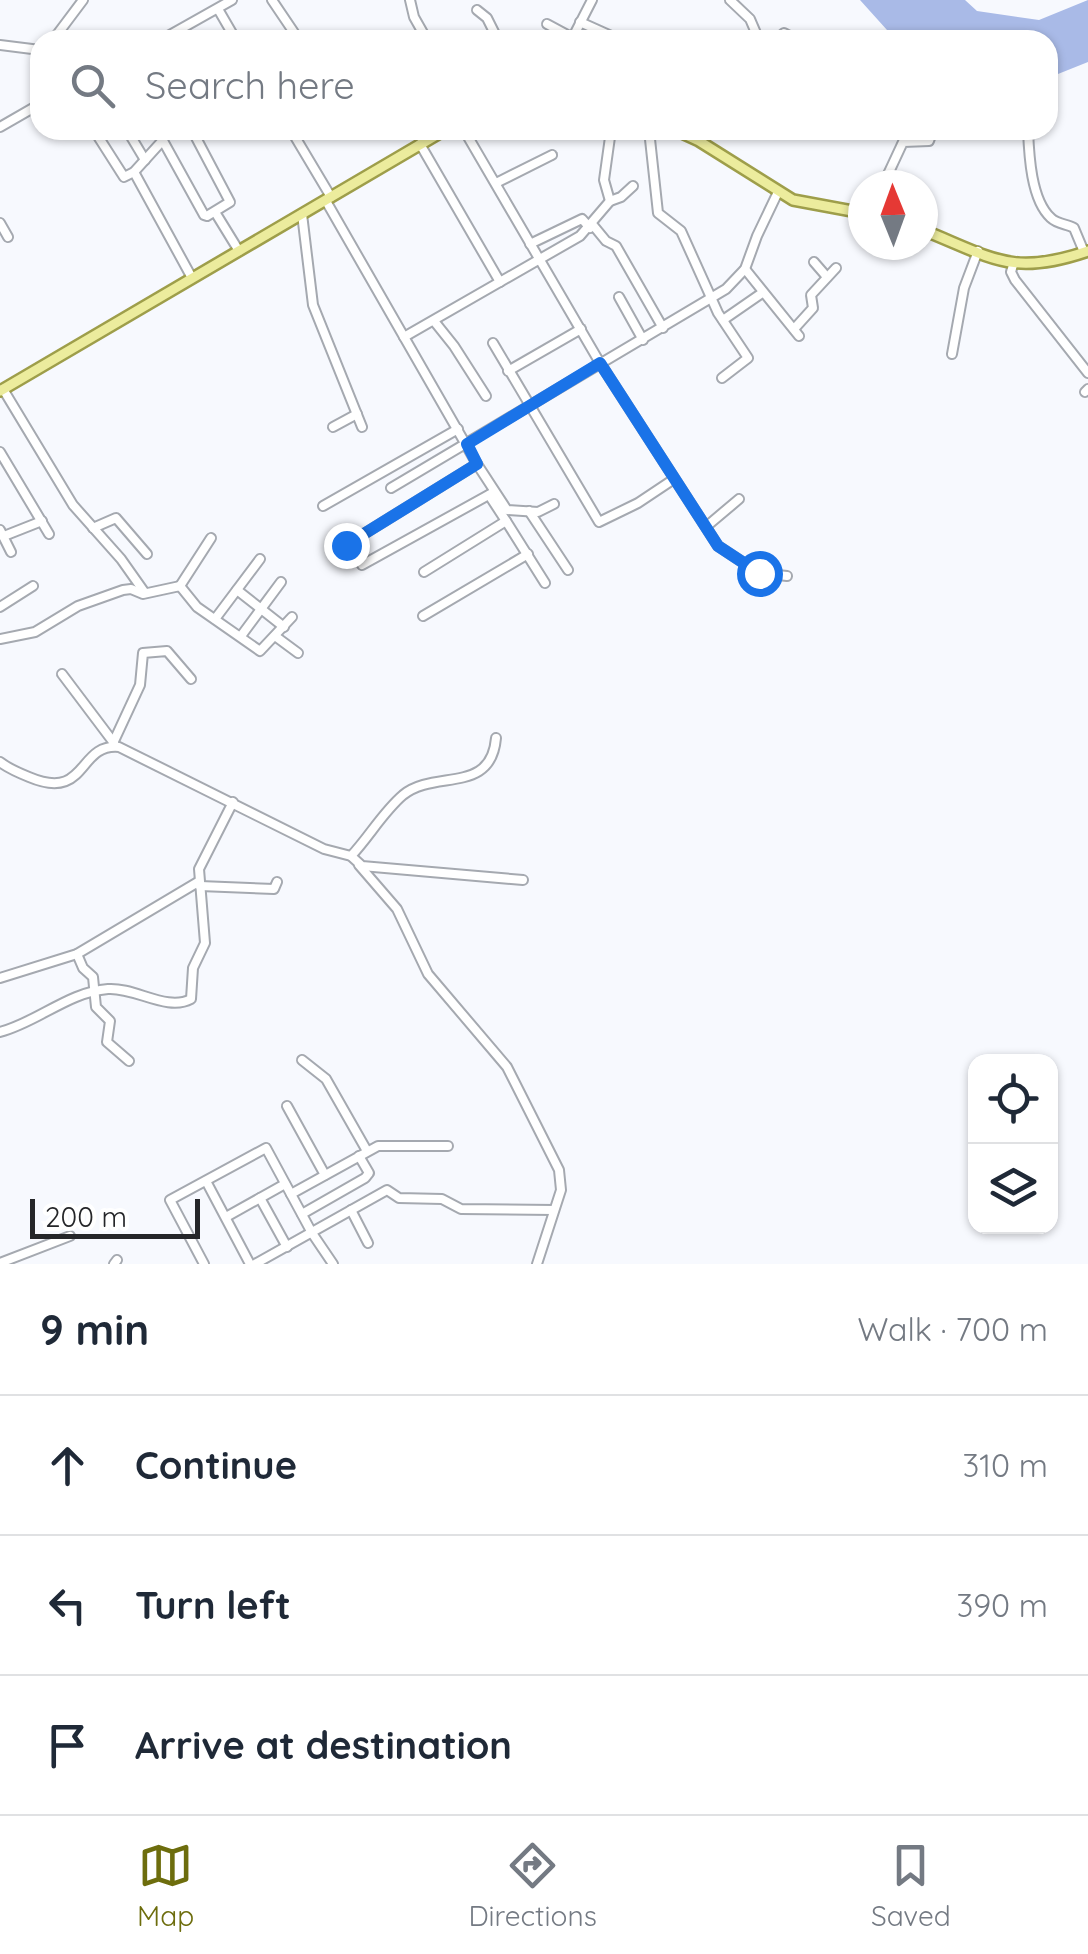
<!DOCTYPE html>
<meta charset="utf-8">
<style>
:root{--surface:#fff;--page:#f2f2f3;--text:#1f2937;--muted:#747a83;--line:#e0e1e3;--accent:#6d6d0d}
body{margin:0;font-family:Quicksand,sans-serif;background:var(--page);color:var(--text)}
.controls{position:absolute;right:30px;bottom:30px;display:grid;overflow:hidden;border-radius:20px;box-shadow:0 2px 8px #0004}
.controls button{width:90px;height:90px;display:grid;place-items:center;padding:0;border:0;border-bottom:2px solid var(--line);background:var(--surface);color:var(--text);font:50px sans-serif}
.compass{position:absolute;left:848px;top:170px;width:90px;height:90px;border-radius:50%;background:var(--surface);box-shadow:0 2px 8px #0004;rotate:359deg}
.scale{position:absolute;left:30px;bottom:25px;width:170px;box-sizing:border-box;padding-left:10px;border:5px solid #252629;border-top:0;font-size:28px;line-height:35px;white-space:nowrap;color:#252629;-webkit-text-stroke:8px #fff;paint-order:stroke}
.stop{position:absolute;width:30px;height:30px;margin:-22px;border:8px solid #1a73e8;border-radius:50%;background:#fff}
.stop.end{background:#1a73e8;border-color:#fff;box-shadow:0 2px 10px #0008}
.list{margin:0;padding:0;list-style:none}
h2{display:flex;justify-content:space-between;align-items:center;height:130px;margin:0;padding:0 40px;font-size:42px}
h2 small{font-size:32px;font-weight:400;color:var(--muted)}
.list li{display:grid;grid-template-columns:65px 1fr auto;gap:30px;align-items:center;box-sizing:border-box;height:140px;padding:0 40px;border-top:2px solid var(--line)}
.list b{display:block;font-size:38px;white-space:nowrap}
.list em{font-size:32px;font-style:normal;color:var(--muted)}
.icon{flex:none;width:55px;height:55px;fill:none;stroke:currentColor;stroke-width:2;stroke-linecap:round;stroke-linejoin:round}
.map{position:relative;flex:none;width:1088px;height:1264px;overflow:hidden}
.search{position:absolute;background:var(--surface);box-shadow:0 2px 8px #0004;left:30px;right:30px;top:30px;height:110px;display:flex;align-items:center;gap:25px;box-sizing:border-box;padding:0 35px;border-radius:30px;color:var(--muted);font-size:38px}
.sheet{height:550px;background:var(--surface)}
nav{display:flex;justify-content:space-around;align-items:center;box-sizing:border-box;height:140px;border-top:2px solid var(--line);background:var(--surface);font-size:28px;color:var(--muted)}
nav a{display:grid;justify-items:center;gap:5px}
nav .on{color:var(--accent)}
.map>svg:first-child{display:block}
.water{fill:#a9bae7}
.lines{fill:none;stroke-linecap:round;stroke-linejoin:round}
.minor-casing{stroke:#a5a9b0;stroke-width:12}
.major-casing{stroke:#9e9e4a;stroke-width:14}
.minor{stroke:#fff;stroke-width:8}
.major{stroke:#ecec9d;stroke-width:9}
.route{stroke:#1a73e8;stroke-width:12}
</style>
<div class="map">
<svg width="1088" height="1264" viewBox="0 0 1088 1264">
<rect width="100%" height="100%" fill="#f7f9fe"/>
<path class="water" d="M860,0H965L977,11L1039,20L1088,0V62L1048,78V40H896Z"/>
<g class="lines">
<defs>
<g id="minor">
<path d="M272,0L299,40"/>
<path d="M410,0L414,17L427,40"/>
<path d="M730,0L750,19L759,40"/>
<path d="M218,9L236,40"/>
<path d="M477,10L487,18L498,40"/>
<path d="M580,22L620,40"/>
<path d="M547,24L573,38"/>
<path d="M573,37L592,0"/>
<path d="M53,40L83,0"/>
<path d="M161,40L232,0"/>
<path d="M776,40L784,33L797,40"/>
<path d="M0,45L40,50"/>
<path d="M0,127L40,104"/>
<path d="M94,130L124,177L134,172L163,140"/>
<path d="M127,130L145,160"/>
<path d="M157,130L204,215L207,216L230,202L192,130"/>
<path d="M291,130L331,197"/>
<path d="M464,130L600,363L718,546L759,573L787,576"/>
<path d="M649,130L658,213L681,231L718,313L748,358L722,378"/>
<path d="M1028,130C1029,155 1031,200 1051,218C1057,224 1067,224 1074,228L1084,252"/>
<path d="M420,144L500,282"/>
<path d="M134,172L192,278"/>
<path d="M496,183L552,155"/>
<path d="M883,185L903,142L929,141L933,130"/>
<path d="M326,201L477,464L507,510L538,512L554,504"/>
<path d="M610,201L604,180L611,130"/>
<path d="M215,212L239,251"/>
<path d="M302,214L313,305L362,427"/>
<path d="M0,223L8,237"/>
<path d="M592,224L606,241L616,246L663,328"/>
<path d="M530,244L582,219L590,228"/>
<path d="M814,262L827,277"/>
<path d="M1013,265L1011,272L1015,280L1088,373"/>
<path d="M745,269L799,336"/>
<path d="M619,297L643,340"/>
<path d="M723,320L762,293"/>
<path d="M434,321L454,346L486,396"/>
<path d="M794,329L813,308L811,295L836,268"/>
<path d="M404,337L580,236L610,201L621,197L633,186"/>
<path d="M493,343L599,522L638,503L674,479"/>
<path d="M952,354L964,288L978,251"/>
<path d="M508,371L581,329"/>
<path d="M3,389L73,505L121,559L145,593"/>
<path d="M1085,392L1088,389"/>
<path d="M333,427L357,414"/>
<path d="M0,452L49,534"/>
<path d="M391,488L726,289L745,269L757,236L778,192"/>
<path d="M323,506L458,429"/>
<path d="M529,511L568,570"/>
<path d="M506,521L545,583"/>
<path d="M707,526L739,499"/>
<path d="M93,528L116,518L147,554"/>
<path d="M0,530L11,552"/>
<path d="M4,536L42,521"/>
<path d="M346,545L477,464"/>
<path d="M362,565L494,492"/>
<path d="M424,572L506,521L489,495"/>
<path d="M180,586L211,538"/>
<path d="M237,590L284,627"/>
<path d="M0,607L33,586"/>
<path d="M423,616L528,554"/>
<path d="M215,619L260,559"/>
<path d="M241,636L281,582"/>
<path d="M275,636L298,653"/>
<path d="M0,639L35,632L78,606L123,590L131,589L143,594L180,586L197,607L260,651L292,617"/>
<path d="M62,674L114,743"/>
<path d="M114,741L140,685L143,653L167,651L191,679"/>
<path d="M0,762C9,769 19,773 29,777C88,802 77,743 119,747L324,849L351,856L362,866L523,880"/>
<path d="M351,856C369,837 383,812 403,795C435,769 491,795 496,738"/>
<path d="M359,865L397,909L428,974L507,1067L559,1170L561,1190L537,1264"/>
<path d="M200,886L274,889L277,882"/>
<path d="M77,954L83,968L93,977L96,1007L110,1021L107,1042L129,1061"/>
<path d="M0,978L77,954L198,882"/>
<path d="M0,1032C38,1022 68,992 108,989C135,987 167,1012 191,999L193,968L205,943L199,869L233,802"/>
<path d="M302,1060L326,1079L367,1151"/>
<path d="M287,1106L325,1175"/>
<path d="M206,1181L250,1264"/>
<path d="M291,1194L378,1146H448"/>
<path d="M260,1198L287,1247"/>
<path d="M351,1210L368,1243"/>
<path d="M302,1214L365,1178L369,1173L359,1156"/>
<path d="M226,1217L285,1184"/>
<path d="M0,1263L70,1236"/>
<path d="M114,1264L117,1260"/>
<path d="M204,1264L170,1200L266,1148L312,1233L333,1264"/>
<path d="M255,1264L387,1190L399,1198L442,1199L461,1209L554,1210"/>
</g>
<g id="major">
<path d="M675,130L699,141L793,200L863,213"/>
<path d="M923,230C993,258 1012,277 1088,251"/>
<path d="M0,391L445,130"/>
</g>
</defs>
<use href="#minor" class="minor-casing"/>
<use href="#major" class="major-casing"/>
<use href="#minor" class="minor"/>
<use href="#major" class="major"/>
</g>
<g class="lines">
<path class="route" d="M346,545L477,464L467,444L600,363L718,546L759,573"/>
</g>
</svg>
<div class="controls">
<button><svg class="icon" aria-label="locate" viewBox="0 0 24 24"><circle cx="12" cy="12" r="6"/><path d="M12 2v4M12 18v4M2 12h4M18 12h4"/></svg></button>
<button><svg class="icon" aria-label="layers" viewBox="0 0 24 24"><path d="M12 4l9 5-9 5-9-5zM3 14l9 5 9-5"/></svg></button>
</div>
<svg class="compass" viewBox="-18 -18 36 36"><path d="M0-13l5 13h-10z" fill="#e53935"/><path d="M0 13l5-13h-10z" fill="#747a83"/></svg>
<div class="scale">200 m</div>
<div class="stop" style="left:759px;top:573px"></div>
<div class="stop end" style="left:346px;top:545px"></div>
<div class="search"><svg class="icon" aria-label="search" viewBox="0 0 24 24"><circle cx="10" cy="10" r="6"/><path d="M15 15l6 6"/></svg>Search here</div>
</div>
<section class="sheet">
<h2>9 min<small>Walk · 700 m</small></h2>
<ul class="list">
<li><svg class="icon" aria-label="ahead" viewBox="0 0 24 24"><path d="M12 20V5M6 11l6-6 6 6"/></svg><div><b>Continue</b></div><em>310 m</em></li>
<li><svg class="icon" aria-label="left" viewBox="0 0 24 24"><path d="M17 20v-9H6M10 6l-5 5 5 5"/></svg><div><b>Turn left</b></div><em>390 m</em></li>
<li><svg class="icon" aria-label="arrive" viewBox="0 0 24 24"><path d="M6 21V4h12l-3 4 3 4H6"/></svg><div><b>Arrive at destination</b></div></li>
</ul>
</section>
<nav>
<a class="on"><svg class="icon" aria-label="map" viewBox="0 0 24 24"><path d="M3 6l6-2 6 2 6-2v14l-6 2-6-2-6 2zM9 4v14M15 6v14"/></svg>Map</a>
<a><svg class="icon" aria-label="directions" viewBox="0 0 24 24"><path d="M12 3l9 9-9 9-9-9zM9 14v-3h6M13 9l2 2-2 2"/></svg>Directions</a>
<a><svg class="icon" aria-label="saved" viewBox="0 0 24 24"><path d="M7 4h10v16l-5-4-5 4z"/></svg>Saved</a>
</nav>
